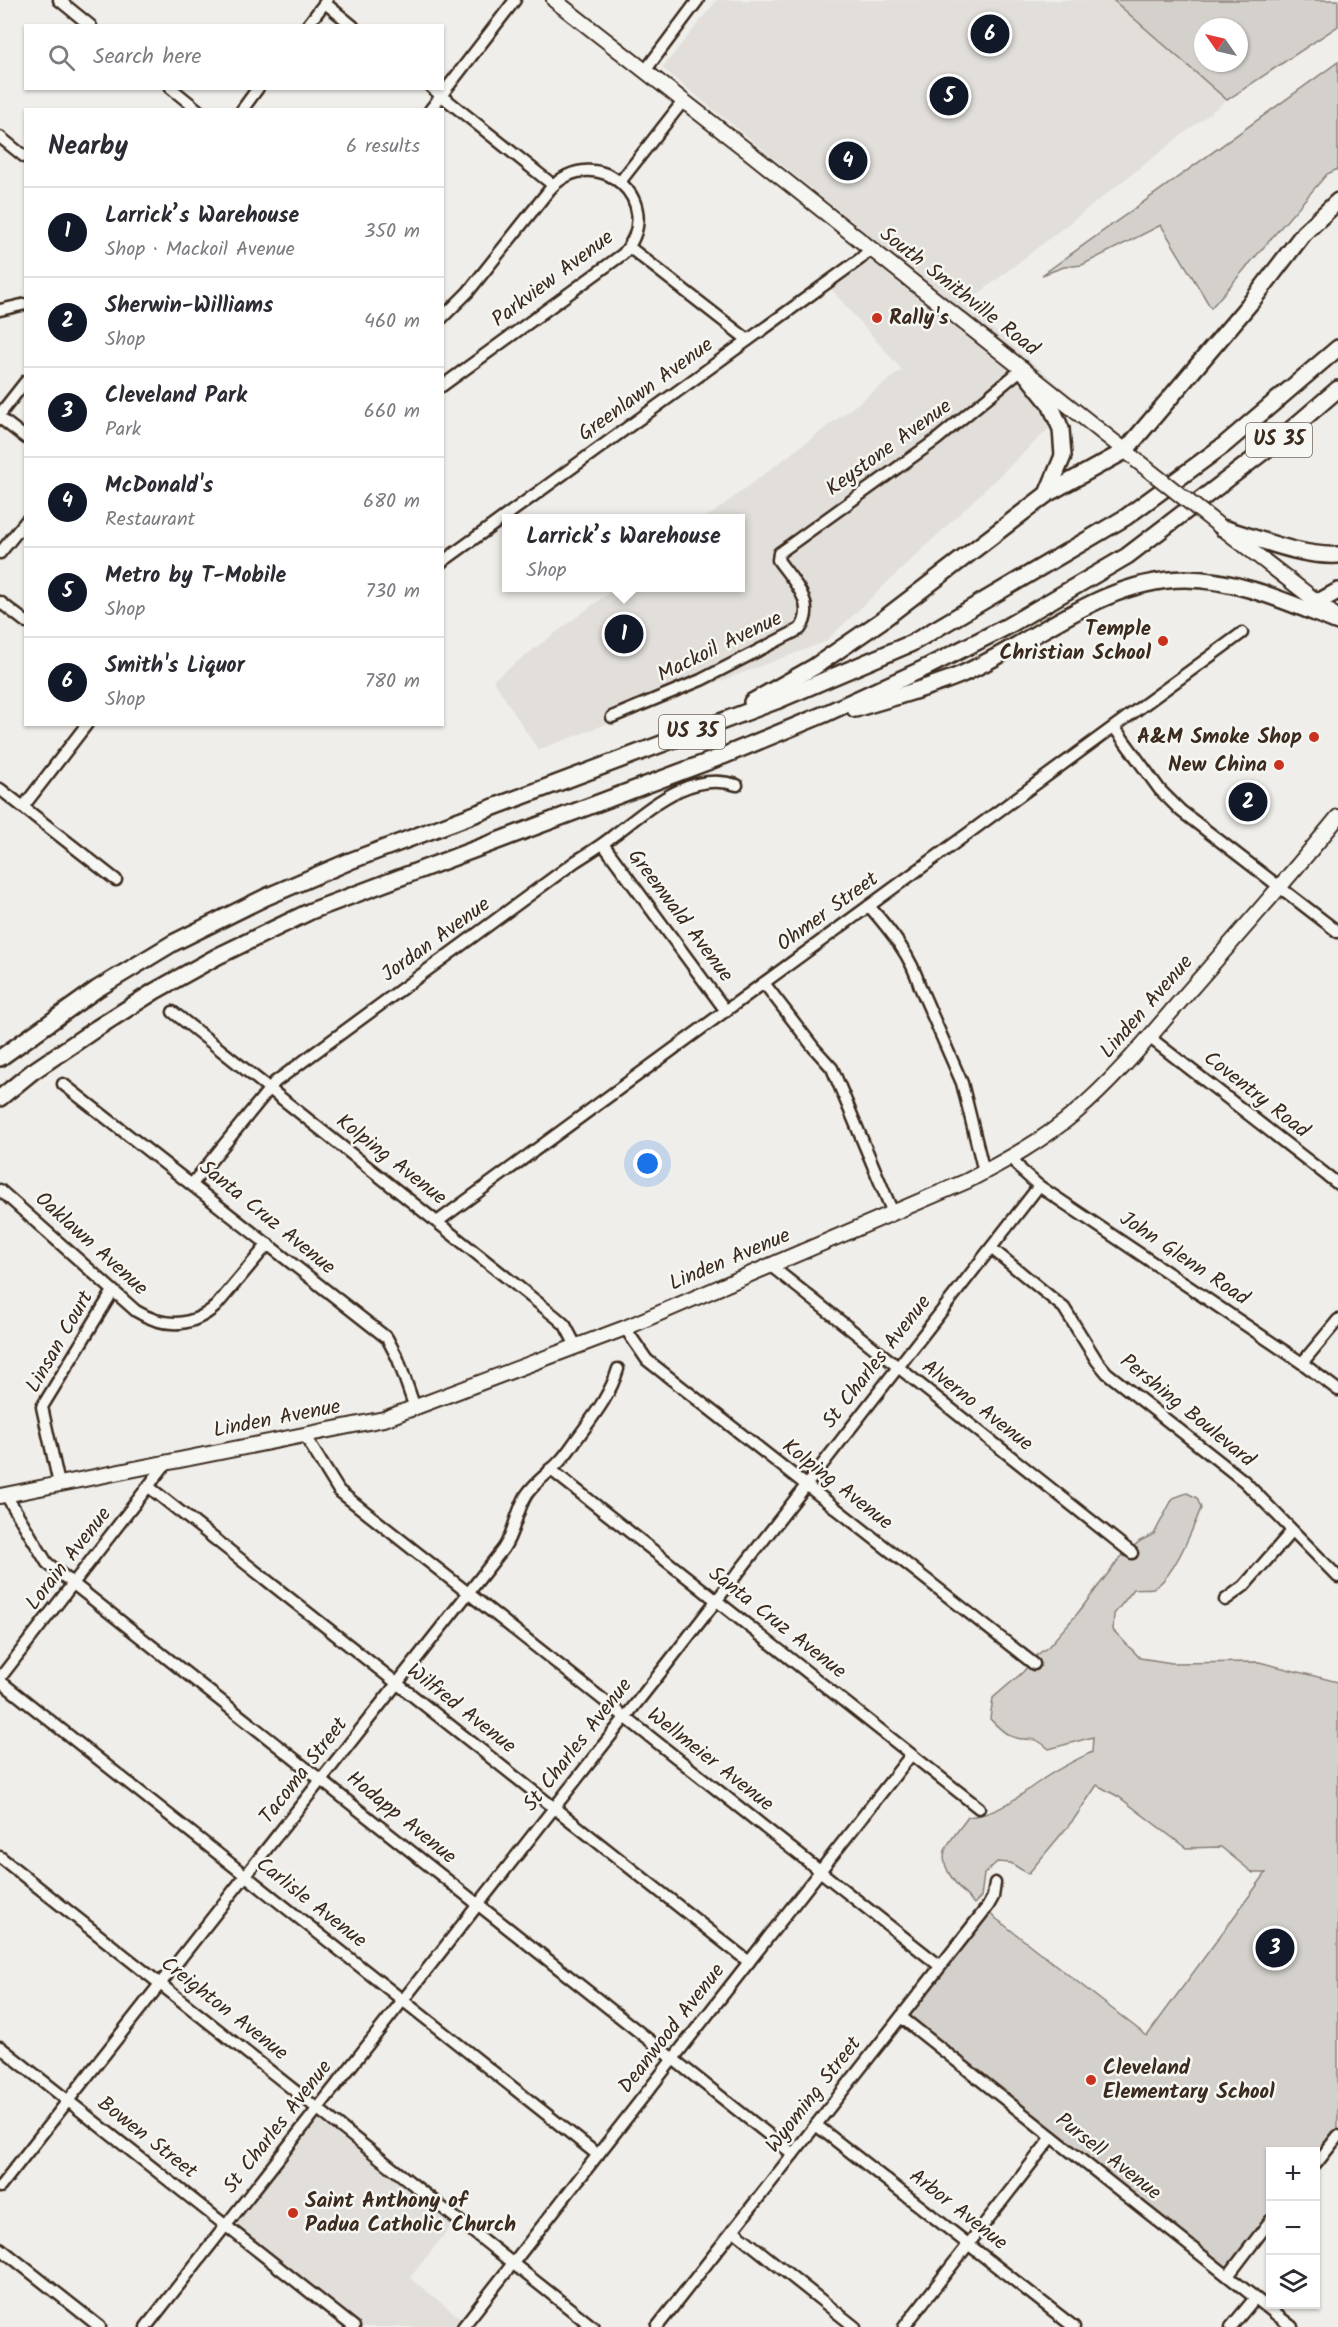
<!DOCTYPE html>
<meta charset="utf-8">
<style>
:root{--surface:#fff;--page:#f7f7f7;--text:#2b2b33;--muted:#7c7c81;--line:#e1e1e2;--accent:#111827}
body{margin:0;font-family:Kalam,sans-serif;background:var(--page);color:var(--text)}
.controls{position:absolute;right:18px;bottom:18px;display:grid;overflow:hidden;border-radius:0px;box-shadow:0 2px 4px #0004}
.controls button{width:54px;height:54px;display:grid;place-items:center;padding:0;border:0;border-bottom:2px solid var(--line);background:var(--surface);color:var(--text);font:30px sans-serif}
.compass{position:absolute;left:1194px;top:18px;width:54px;height:54px;border-radius:50%;background:var(--surface);box-shadow:0 2px 4px #0004;rotate:304deg}
.you{position:absolute;left:648px;top:1164px;width:21px;height:21px;margin:-15px;border:4px solid #fff;border-radius:50%;background:#1a73e8;box-shadow:0 0 0 9px #1a73e833}
.badge{display:grid;place-items:center;width:39px;height:39px;border-radius:50%;background:var(--accent);color:#fff;font-size:20px;font-weight:700}
.pin{position:absolute;translate:-50% -50%;border:3px solid #fff;box-shadow:0 2px 6px #0006}
.popup{position:absolute;left:502px;top:514px;width:243px;height:78px;box-sizing:border-box;display:grid;place-content:center;border-radius:0px;background:var(--surface);filter:drop-shadow(0 2px 4px #0005);font-size:20px;white-space:nowrap;color:var(--muted)}
.popup b{font-size:22px;color:var(--text)}
.popup::after{content:'';position:absolute;left:50%;top:100%;margin-left:-12px;border:12px solid transparent;border-top-color:var(--surface)}
.list{margin:0;padding:0;list-style:none}
h2{display:flex;justify-content:space-between;align-items:center;height:78px;margin:0;padding:0 24px;font-size:26px}
h2 small{font-size:20px;font-weight:400;color:var(--muted)}
.list li{display:grid;grid-template-columns:39px 1fr auto;gap:18px;align-items:center;box-sizing:border-box;height:90px;padding:0 24px;border-top:2px solid var(--line)}
.list b{display:block;font-size:22px;white-space:nowrap}
.list p{margin:0;font-size:20px;white-space:nowrap;color:var(--muted)}
.list em{font-size:20px;font-style:normal;color:var(--muted)}
.icon{flex:none;width:33px;height:33px;fill:none;stroke:currentColor;stroke-width:2;stroke-linecap:round;stroke-linejoin:round}
.map{position:relative;flex:none;width:1338px;height:2327px;overflow:hidden}
.search{position:absolute;background:var(--surface);box-shadow:0 2px 4px #0004;left:24px;top:24px;width:420px;height:66px;display:flex;align-items:center;gap:15px;box-sizing:border-box;padding:0 21px;border-radius:0px;color:var(--muted);font-size:22px}
.panel{position:absolute;background:var(--surface);box-shadow:0 2px 4px #0004;left:24px;top:108px;width:420px;height:618px;border-radius:0px}
.map>svg:first-child{display:block}
.built{fill:#e2dfdb}
.green{fill:#d4d1cc;stroke:#887e75;stroke-width:1.5;fill-rule:evenodd}
.lines{fill:none;stroke-linecap:round;stroke-linejoin:round}
.minor-casing{stroke:#3b2a1e;stroke-width:15}
.major-casing{stroke:#3b2a1e;stroke-width:18}
.highway-casing{stroke:#3b2a1e;stroke-width:20}
.minor{stroke:#f6f6f2;stroke-width:10}
.major{stroke:#f6f6f2;stroke-width:14}
.highway{stroke:#f6f6f2;stroke-width:15}
.major-bridge-casing{stroke:#3b2a1e;stroke-width:18;stroke-linecap:butt}
.major-bridge{stroke:#f6f6f2;stroke-width:14}
.poi-dot{fill:#c8321e;stroke:#f6f6f2;stroke-width:2}
.labels{text-anchor:middle;dominant-baseline:central;stroke-width:5;stroke-linejoin:round;paint-order:stroke}
.shield{fill:#f6f6f2;stroke:#73675e;stroke-width:1.5}
.shield-label{font-size:20px;font-weight:bold;fill:#3b2a1e}
.street-label{font-size:21px;fill:#3b2a1e;stroke:#f6f6f2}
.poi-label{font-size:21px;font-weight:bold;fill:#3b2a1e;stroke:#f6f6f2;text-anchor:start}
</style>
<div class="map">
<svg width="1338" height="2327" viewBox="0 0 1338 2327">
<rect width="100%" height="100%" fill="#efeeea"/>
<filter id="ink" filterUnits="userSpaceOnUse"><feTurbulence type="fractalNoise" baseFrequency=".0167" numOctaves="2"/><feDisplacementMap in="SourceGraphic" scale="12" xChannelSelector="R" yChannelSelector="G"/><feConvolveMatrix kernelMatrix="1 2 1 2 8 2 1 2 1" color-interpolation-filters="sRGB"/></filter>
<g filter="url(#ink)">
<g class="built">
<path d="M717,0H1113L1227,100L964,305L1078,401L825,642L538,750L493,680L615,588H741V518H706L902,370L830,288L886,249L662,68Z"/>
<path d="M318,2109L457,2219L410,2278L467,2323L463,2327H354L226,2225Z"/>
</g>
<g class="green">
<path d="M1113,0H1338V26L1227,100ZM1203,27H1239V63H1203Z"/>
<path d="M1338,62V169L1327,174L1211,308L1161,225L1082,265L1064,267L1042,275Z"/>
<path d="M1187,1493L1197,1498L1201,1508C1194,1526 1172,1581 1153,1588C1147,1589 1139,1588 1134,1589L1114,1614L1113,1630L1140,1658L1172,1663L1259,1662L1338,1682V2136L1316,2164V2152H1270V2221L1228,2276L901,2017L985,1910L1147,2036L1266,1873H1253L1221,1847L1186,1848L1119,1797L1097,1785L1074,1819L1028,1874L1011,1863L997,1862L984,1874L981,1897L974,1904C962,1891 937,1867 946,1848C952,1837 961,1827 968,1817C1000,1814 1014,1799 1039,1782C1055,1770 1074,1761 1092,1752L1093,1737L1049,1749C1031,1733 1031,1743 1013,1737C1004,1734 997,1726 990,1719L993,1698L1023,1672L1037,1655L1048,1647L1077,1614L1119,1559L1140,1541L1154,1534L1173,1498Z"/>
</g>
<g class="lines">
<defs>
<g id="minor">
<path d="M59,0L91,26"/>
<path d="M325,3L353,26"/>
<path d="M307,26L327,0"/>
<path d="M645,71L698,0"/>
<path d="M171,88L198,110"/>
<path d="M432,88L553,185"/>
<path d="M242,110L258,88"/>
<path d="M430,110L515,0"/>
<path d="M0,137L26,158"/>
<path d="M620,182L684,100"/>
<path d="M629,247L748,340"/>
<path d="M0,310L26,304"/>
<path d="M442,318L468,292L550,189C596,139 669,202 623,254L442,386"/>
<path d="M0,414L26,381"/>
<path d="M0,418L26,438"/>
<path d="M0,553L26,521"/>
<path d="M442,562L860,259L871,249"/>
<path d="M0,602L26,622"/>
<path d="M612,717L701,680L800,629C818,604 792,580 778,560L779,553L936,440L1022,369"/>
<path d="M1114,727L1160,790L1181,811L1338,932"/>
<path d="M0,789L116,880"/>
<path d="M23,807L87,724"/>
<path d="M603,844L726,1011"/>
<path d="M869,906C890,930 912,957 920,987L962,1083L984,1172"/>
<path d="M764,983L814,1048L832,1068L893,1213"/>
<path d="M173,1012L556,1317L565,1325L576,1346"/>
<path d="M1149,1037L1338,1184"/>
<path d="M63,1084L387,1338L398,1359L415,1408"/>
<path d="M1012,1157L1021,1170L1039,1186L1302,1363L1338,1390"/>
<path d="M192,1184L275,1082L576,861C589,853 602,845 614,835C649,809 689,770 737,785"/>
<path d="M0,1190L136,1311C164,1328 191,1328 216,1306L268,1244"/>
<path d="M437,1222L1242,633"/>
<path d="M991,1248L1064,1308L1097,1361L1107,1373L1244,1481L1338,1577"/>
<path d="M771,1266L1132,1553"/>
<path d="M625,1328L647,1360L1034,1664"/>
<path d="M1302,1363L1338,1320"/>
<path d="M305,1436L339,1491L940,1966"/>
<path d="M550,1469L979,1808"/>
<path d="M59,1484L42,1407L113,1291"/>
<path d="M149,1487L749,1962"/>
<path d="M6,1495L47,1563L793,2154"/>
<path d="M1225,1600L1244,1586L1292,1531"/>
<path d="M0,1678L167,1462"/>
<path d="M0,1681L598,2155"/>
<path d="M0,1857L593,2327"/>
<path d="M901,2017L1292,2327"/>
<path d="M0,2047L354,2327"/>
<path d="M816,2125L1074,2327"/>
<path d="M1316,2164L1338,2136"/>
<path d="M0,2187L503,1549C515,1532 516,1511 527,1494C536,1481 549,1473 560,1461C567,1454 573,1444 579,1436C595,1414 610,1395 618,1369"/>
<path d="M733,2230L855,2327"/>
<path d="M0,2248L100,2327"/>
<path d="M1228,2276L1270,2221"/>
<path d="M146,2327L664,1668L1039,1186"/>
<path d="M463,2327L911,1755"/>
<path d="M657,2327L988,1906L993,1897L995,1883"/>
<path d="M904,2327L1052,2137"/>
<path d="M1231,2327L1255,2298"/>
</g>
<g id="major">
<path d="M554,0L749,152L1132,456"/>
<path d="M1226,531L1338,618"/>
<path d="M0,1496L384,1419L625,1328L967,1181C1005,1161 1042,1141 1075,1113C1120,1075 1157,1027 1196,983C1244,928 1292,874 1338,817"/>
</g>
<g id="highway">
<path d="M1047,494L1125,451L1252,301L1304,233L1338,201"/>
<path d="M1222,528C1258,538 1300,557 1338,555"/>
<path d="M1318,602L1338,591"/>
<path d="M752,702L814,667L881,621L1047,494L1063,456L1061,429L1050,404L1022,369"/>
<path d="M855,709C890,698 926,689 960,675C1034,643 1100,580 1185,579C1238,579 1289,603 1338,622"/>
<path d="M0,1058L97,989L173,943L266,897L350,861L776,701L912,643L1126,517L1224,445L1338,348"/>
<path d="M0,1098L32,1072L97,1028L155,991L218,956L311,911L723,756L827,713L925,668L1006,627L1127,556L1280,439L1338,389"/>
</g>
</defs>
<use href="#minor" class="minor-casing"/>
<use href="#major" class="major-casing"/>
<use href="#highway" class="highway-casing"/>
<use href="#minor" class="minor"/>
<use href="#major" class="major"/>
<use href="#highway" class="highway"/>
<defs>
<path id="major-bridge" d="M1136,460L1222,528"/>
</defs>
<use href="#major-bridge" class="major-bridge-casing"/>
<use href="#major-bridge" class="major-bridge"/>
</g>
</g>
<g class="poi-dot">
<circle cx="877" cy="318" r="6"/>
<circle cx="1163" cy="641" r="6"/>
<circle cx="1314" cy="737" r="6"/>
<circle cx="1279" cy="765" r="6"/>
<circle cx="1091" cy="2080" r="6"/>
<circle cx="293" cy="2213" r="6"/>
</g>
<g class="labels">
<g class="shield">
<rect x="1246" y="423" width="66" height="34" rx="4.5"/>
<rect x="659" y="715" width="66" height="34" rx="4.5"/>
</g>
<g class="shield-label">
<text x="1279" y="440">US 35</text>
<text x="692" y="732">US 35</text>
</g>
<g class="street-label">
<text transform="translate(553 279) rotate(-37)">Parkview Avenue</text>
<text transform="translate(959 292) rotate(38)">South Smithville Road</text>
<text transform="translate(646 390) rotate(-36)">Greenlawn Avenue</text>
<text transform="translate(889 448) rotate(-36)">Keystone Avenue</text>
<text transform="translate(720 647) rotate(-26)">Mackoil Avenue</text>
<text transform="translate(828 912) rotate(-36)">Ohmer Street</text>
<text transform="translate(680 916) rotate(53)">Greenwald Avenue</text>
<text transform="translate(436 940) rotate(-36)">Jordan Avenue</text>
<text transform="translate(1147 1007) rotate(-49)">Linden Avenue</text>
<text transform="translate(1256 1095) rotate(38)">Coventry Road</text>
<text transform="translate(391 1160) rotate(38)">Kolping Avenue</text>
<text transform="translate(267 1218) rotate(39)">Santa Cruz Avenue</text>
<text transform="translate(91 1244) rotate(42)">Oaklawn Avenue</text>
<text transform="translate(1184 1259) rotate(34)">John Glenn Road</text>
<text transform="translate(730 1260) rotate(-23)">Linden Avenue</text>
<text transform="translate(60 1342) rotate(-60)">Linsan Court</text>
<text transform="translate(877 1362) rotate(-52)">St Charles Avenue</text>
<text transform="translate(977 1406) rotate(38)">Alverno Avenue</text>
<text transform="translate(1187 1411) rotate(39)">Pershing Boulevard</text>
<text transform="translate(277 1419) rotate(-11)">Linden Avenue</text>
<text transform="translate(837 1485) rotate(38)">Kolping Avenue</text>
<text transform="translate(69 1559) rotate(-52)">Lorain Avenue</text>
<text transform="translate(777 1623) rotate(38)">Santa Cruz Avenue</text>
<text transform="translate(461 1709) rotate(38)">Wilfred Avenue</text>
<text transform="translate(578 1745) rotate(-52)">St Charles Avenue</text>
<text transform="translate(710 1760) rotate(38)">Wellmeier Avenue</text>
<text transform="translate(304 1771) rotate(-52)">Tacoma Street</text>
<text transform="translate(401 1818) rotate(39)">Hodapp Avenue</text>
<text transform="translate(311 1903) rotate(38)">Carlisle Avenue</text>
<text transform="translate(224 2009) rotate(38)">Creighton Avenue</text>
<text transform="translate(672 2029) rotate(-52)">Deanwood Avenue</text>
<text transform="translate(814 2095) rotate(-52)">Wyoming Street</text>
<text transform="translate(278 2127) rotate(-52)">St Charles Avenue</text>
<text transform="translate(147 2138) rotate(38)">Bowen Street</text>
<text transform="translate(1108 2157) rotate(38)">Pursell Avenue</text>
<text transform="translate(958 2210) rotate(38)">Arbor Avenue</text>
</g>
<g class="poi-label">
<text x="889" y="318">Rally's</text>
<text x="1151" y="629" text-anchor="end">Temple<tspan x="1151" dy="24">Christian School</tspan></text>
<text x="1302" y="737" text-anchor="end">A&amp;M Smoke Shop</text>
<text x="1267" y="765" text-anchor="end">New China</text>
<text x="1103" y="2068">Cleveland<tspan x="1103" dy="24">Elementary School</tspan></text>
<text x="305" y="2201">Saint Anthony of<tspan x="305" dy="24">Padua Catholic Church</tspan></text>
</g>
</g>
</svg>
<div class="controls">
<button>+</button>
<button>−</button>
<button><svg class="icon" aria-label="layers" viewBox="0 0 24 24"><path d="M12 4l9 5-9 5-9-5zM3 14l9 5 9-5"/></svg></button>
</div>
<svg class="compass" viewBox="-18 -18 36 36"><path d="M0-13l5 13h-10z" fill="#e53935"/><path d="M0 13l5-13h-10z" fill="#7c7c81"/></svg>
<div class="you"></div>
<div class="pin badge" style="left:624px;top:634px">1</div>
<div class="popup"><b>Larrick’s Warehouse</b>Shop</div>
<div class="pin badge" style="left:1248px;top:802px">2</div>
<div class="pin badge" style="left:1275px;top:1948px">3</div>
<div class="pin badge" style="left:848px;top:161px">4</div>
<div class="pin badge" style="left:949px;top:96px">5</div>
<div class="pin badge" style="left:990px;top:34px">6</div>
<div class="search"><svg class="icon" aria-label="search" viewBox="0 0 24 24"><circle cx="10" cy="10" r="6"/><path d="M15 15l6 6"/></svg>Search here</div>
<section class="panel">
<h2>Nearby<small>6 results</small></h2>
<ul class="list">
<li><span class="badge">1</span><div><b>Larrick’s Warehouse</b><p>Shop · Mackoil Avenue</p></div><em>350 m</em></li>
<li><span class="badge">2</span><div><b>Sherwin-Williams</b><p>Shop</p></div><em>460 m</em></li>
<li><span class="badge">3</span><div><b>Cleveland Park</b><p>Park</p></div><em>660 m</em></li>
<li><span class="badge">4</span><div><b>McDonald's</b><p>Restaurant</p></div><em>680 m</em></li>
<li><span class="badge">5</span><div><b>Metro by T-Mobile</b><p>Shop</p></div><em>730 m</em></li>
<li><span class="badge">6</span><div><b>Smith's Liquor</b><p>Shop</p></div><em>780 m</em></li>
</ul>
</section>
</div>
